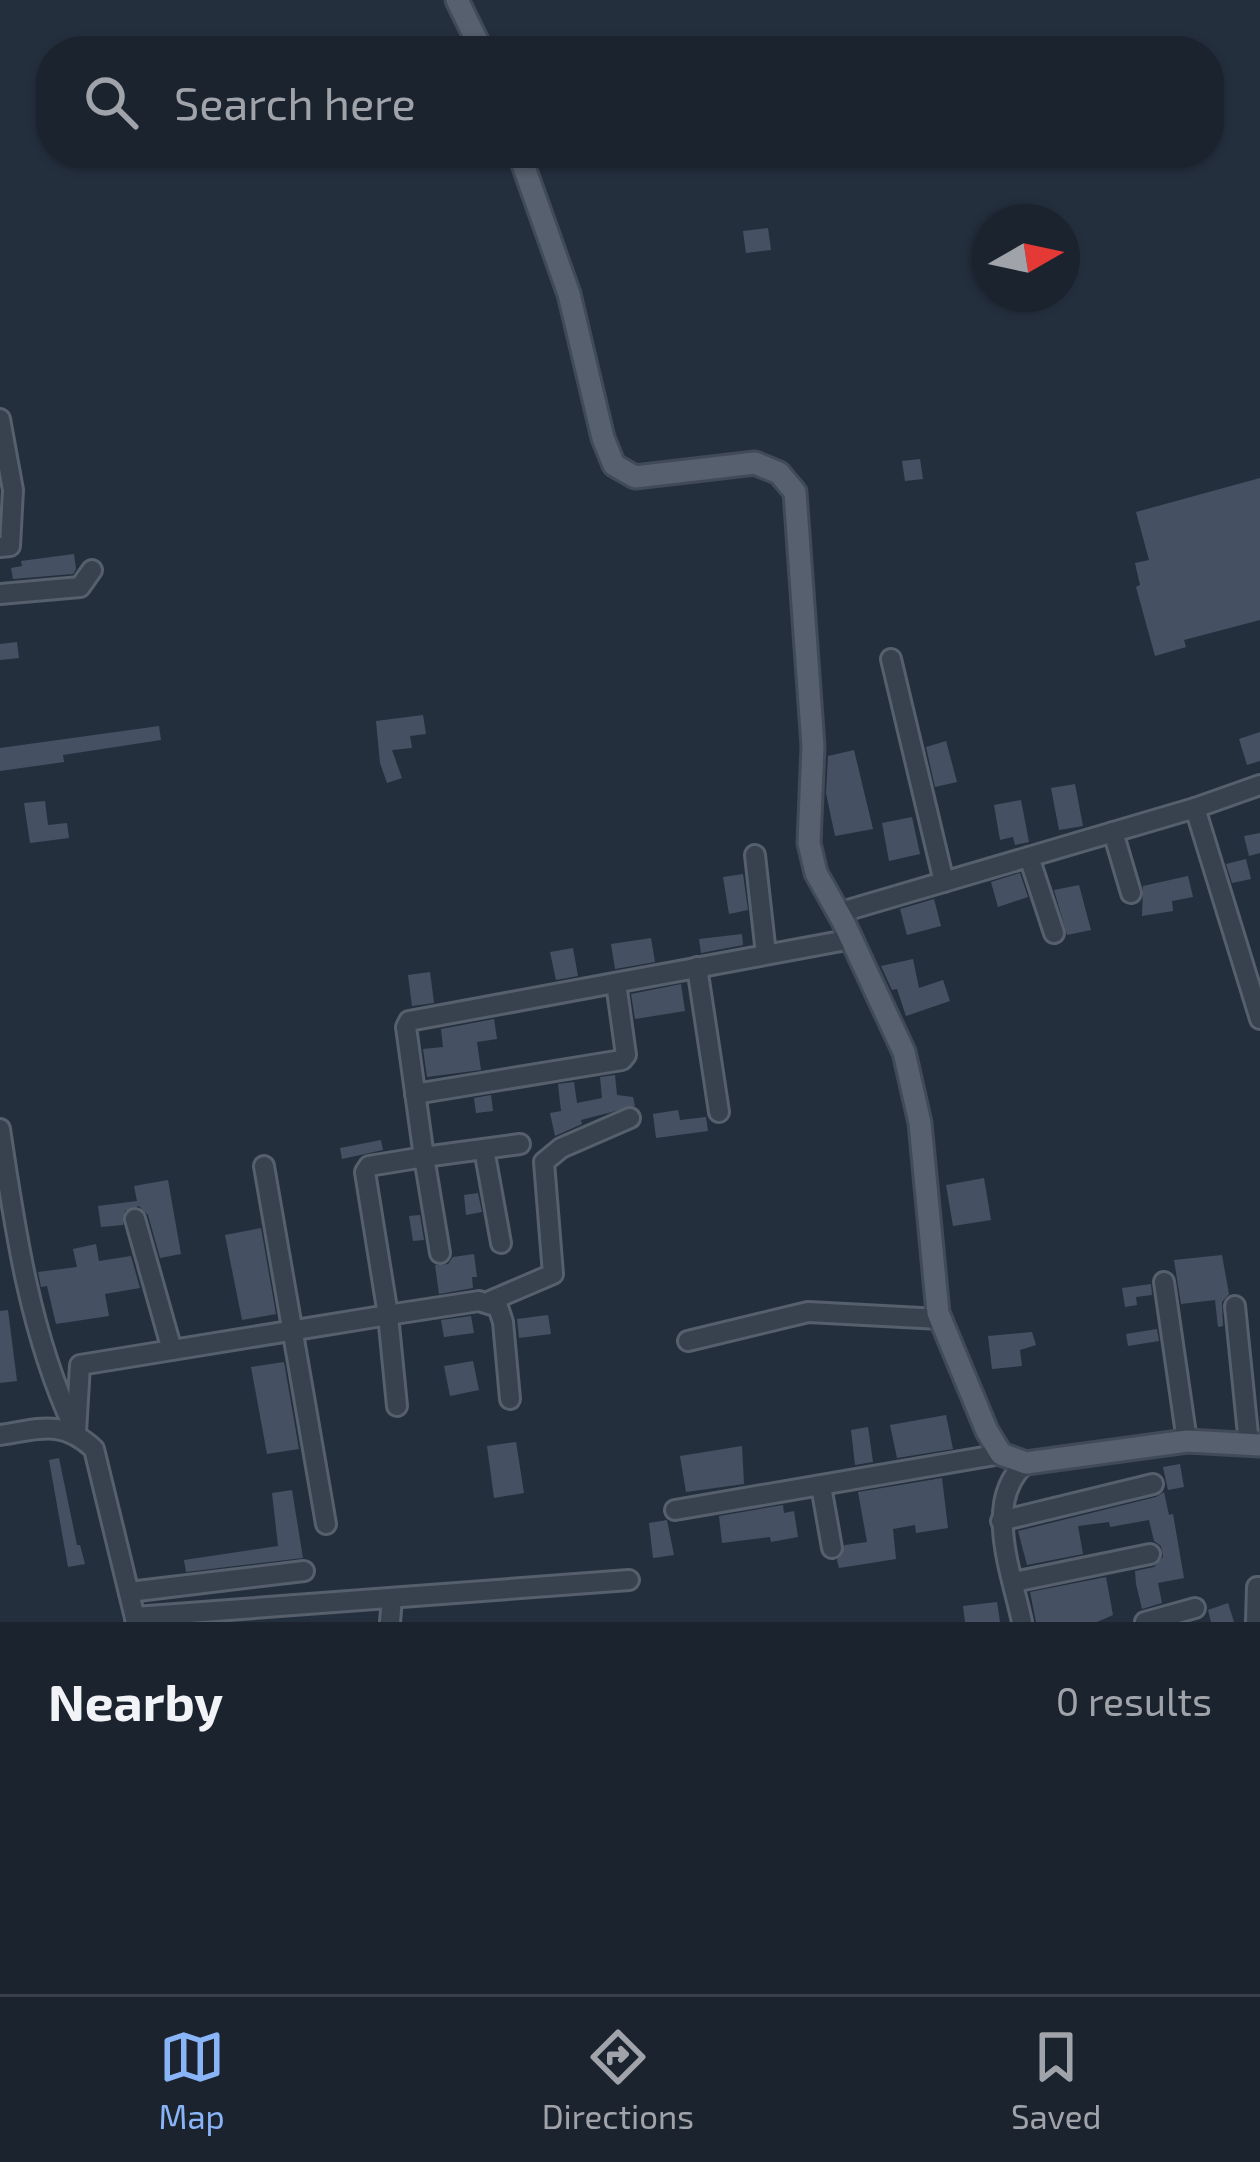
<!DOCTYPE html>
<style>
:root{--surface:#1b232e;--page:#242b36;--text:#f1f3f6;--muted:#a0a4aa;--line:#39404a;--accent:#8ab4f8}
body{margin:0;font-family:"Exo 2",sans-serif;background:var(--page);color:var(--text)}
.compass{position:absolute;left:972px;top:204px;width:108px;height:108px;border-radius:50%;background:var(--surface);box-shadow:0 3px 9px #0004;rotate:81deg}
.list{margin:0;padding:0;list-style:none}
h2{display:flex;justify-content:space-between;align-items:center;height:156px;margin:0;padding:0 48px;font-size:51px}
h2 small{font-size:39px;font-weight:400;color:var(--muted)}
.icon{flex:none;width:66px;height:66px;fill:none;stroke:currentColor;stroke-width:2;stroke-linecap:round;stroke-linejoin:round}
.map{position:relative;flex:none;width:1260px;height:1622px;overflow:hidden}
.search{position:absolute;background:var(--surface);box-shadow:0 3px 9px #0004;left:36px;right:36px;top:36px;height:132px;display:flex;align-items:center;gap:30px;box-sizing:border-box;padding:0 42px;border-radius:48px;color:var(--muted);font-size:45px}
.sheet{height:372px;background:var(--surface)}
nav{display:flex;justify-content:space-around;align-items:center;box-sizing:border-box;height:168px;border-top:3px solid var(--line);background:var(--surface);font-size:33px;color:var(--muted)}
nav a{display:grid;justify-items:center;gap:6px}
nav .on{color:var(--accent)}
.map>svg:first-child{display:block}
.building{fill:#455162}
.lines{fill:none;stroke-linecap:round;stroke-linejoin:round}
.minor-casing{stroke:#565f6c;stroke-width:24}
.major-casing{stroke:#414a57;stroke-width:27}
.minor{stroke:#38414e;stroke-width:18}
.major{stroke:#56606e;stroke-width:21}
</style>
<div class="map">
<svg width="1260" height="1622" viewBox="0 0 1260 1622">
<rect width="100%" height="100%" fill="#242f3e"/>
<g class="building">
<path d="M768,228L771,250L746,253L743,231Z"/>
<path d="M920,459L923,479L905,481L902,461Z"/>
<path d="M1260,478V620L1184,640L1186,647L1155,656L1136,587L1140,585L1135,563L1149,560L1136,512Z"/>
<path d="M74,554L76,569L73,574L13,579L11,568L22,566L21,561Z"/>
<path d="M17,642L19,658L0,660V644Z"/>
<path d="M423,715L426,734L410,736L412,748L392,750L402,778L387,783L380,763L376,721Z"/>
<path d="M159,726L161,740L63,755L64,762L0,771V748Z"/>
<path d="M1260,732V761L1247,765L1239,739Z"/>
<path d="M946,741L957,782L935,787L926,747Z"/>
<path d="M854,750L873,829L835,836L826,793L828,756Z"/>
<path d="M1075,784L1083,826L1059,830L1051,788Z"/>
<path d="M1021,800L1029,842L1015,845L1013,837L1000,840L994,805Z"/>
<path d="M45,801L48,825L67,823L69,838L30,843L24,803Z"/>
<path d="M912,817L920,854L889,861L882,823Z"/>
<path d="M1260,833V853L1249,856L1244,836Z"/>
<path d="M1246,859L1251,879L1232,883L1226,864Z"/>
<path d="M1020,873L1028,897L998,907L991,882Z"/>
<path d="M743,874L748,910L729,914L723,877Z"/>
<path d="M1188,876L1193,897L1172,901L1173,911L1142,916L1143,886Z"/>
<path d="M1079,885L1091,930L1067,935L1054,890Z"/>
<path d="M934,899L941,926L907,935L900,909Z"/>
<path d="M742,934L743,945L701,953L699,939Z"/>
<path d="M651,938L655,962L615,969L611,944Z"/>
<path d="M573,948L578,976L556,980L550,952Z"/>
<path d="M913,959L919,988L943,980L950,1001L906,1016L897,989L892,990L881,966Z"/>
<path d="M430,972L434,1003L412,1006L408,975Z"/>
<path d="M681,984L685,1011L635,1019L631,994Z"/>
<path d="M494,1019L497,1039L477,1042L481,1070L427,1077L423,1049L443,1047L441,1029Z"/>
<path d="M615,1075L617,1095L633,1097L635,1106L581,1120L582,1124L555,1136L550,1113L561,1111L558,1084L574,1082L577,1103L602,1098L600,1077Z"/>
<path d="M491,1095L493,1111L476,1113L474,1098Z"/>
<path d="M678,1110L680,1120L706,1117L708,1131L656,1138L653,1114Z"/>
<path d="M381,1140L383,1150L342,1159L340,1148Z"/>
<path d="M984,1178L991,1220L953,1226L946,1185Z"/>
<path d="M168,1180L181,1254L160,1258L148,1215L139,1206L125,1211L123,1225L101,1227L98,1206L137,1201L134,1186Z"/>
<path d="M478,1193L482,1212L466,1215L464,1195Z"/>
<path d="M420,1215L424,1240L413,1241L409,1216Z"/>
<path d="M261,1228L276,1314L242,1320L225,1235Z"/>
<path d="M96,1244L99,1261L131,1256L140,1288L105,1294L109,1316L56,1324L47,1286L41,1287L38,1272L77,1267L73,1249Z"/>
<path d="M474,1254L477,1277H472L473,1288L439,1294L435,1265L448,1264L453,1257Z"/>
<path d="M1222,1255L1229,1294L1222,1302L1223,1326L1218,1327L1215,1300L1181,1304L1174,1260Z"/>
<path d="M1151,1284L1152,1295L1136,1297L1137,1305L1125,1307L1122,1288Z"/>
<path d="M8,1310L17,1381L0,1383V1311Z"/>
<path d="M548,1315L551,1334L519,1338L517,1319Z"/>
<path d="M471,1316L474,1333L444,1337L441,1320Z"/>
<path d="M1157,1329L1159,1341L1128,1346L1126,1334Z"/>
<path d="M1032,1332L1036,1345L1020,1350L1022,1366L992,1369L988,1336Z"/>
<path d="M473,1361L479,1390L450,1396L444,1366Z"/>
<path d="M284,1362L299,1449L267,1454L251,1367Z"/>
<path d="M946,1415L953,1449L897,1458L890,1425Z"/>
<path d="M868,1427L873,1462L855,1465L851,1430Z"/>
<path d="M516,1442L524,1493L494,1498L487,1446Z"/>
<path d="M742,1446L744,1484L686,1492L680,1456Z"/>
<path d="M59,1458L77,1545H80L85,1564L68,1567L49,1460Z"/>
<path d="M1180,1464L1184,1487L1168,1490L1163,1467Z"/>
<path d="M942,1478L948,1528L916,1533L915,1525L893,1529L896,1559L839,1568L837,1560L845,1545L867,1542L858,1492Z"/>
<path d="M292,1490L303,1558L186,1572L184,1560L278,1546L272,1493Z"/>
<path d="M1164,1492L1169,1515L1173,1514L1184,1578L1158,1583L1162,1603L1142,1609L1136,1584L1135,1571L1154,1567L1163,1557L1161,1546L1154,1541L1149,1520L1110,1527L1109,1522L1078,1526L1083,1554L1027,1565L1018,1531L1156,1497Z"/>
<path d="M783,1505L784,1513L794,1511L798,1537L771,1542L770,1537L722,1543L719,1516Z"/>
<path d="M667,1520L674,1555L653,1558L649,1523Z"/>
<path d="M1106,1577L1113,1615L1097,1622H1036L1030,1592Z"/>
<path d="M997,1602L1000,1622H965L963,1606Z"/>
<path d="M1228,1603L1234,1622H1211L1208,1610Z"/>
</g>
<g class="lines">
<defs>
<g id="minor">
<path d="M0,419L13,490L10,546L0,547"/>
<path d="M0,594L80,587L92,570"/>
<path d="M891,659L944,882"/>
<path d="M1195,808L1260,1019"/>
<path d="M1113,832L1131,893"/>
<path d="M755,855L766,954"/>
<path d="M1029,857L1054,933"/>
<path d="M838,913L1195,808L1260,785"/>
<path d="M697,967L719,1112"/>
<path d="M415,1094L622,1060L626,1055L616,983"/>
<path d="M0,1129C15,1230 30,1333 73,1426"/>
<path d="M484,1149L501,1243"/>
<path d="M264,1166L326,1524"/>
<path d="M135,1219L172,1350"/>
<path d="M440,1253L424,1157L520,1144"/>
<path d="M1164,1282L1187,1441"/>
<path d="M490,1301L553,1274L544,1162L561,1148L630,1118"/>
<path d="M1235,1306L1249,1444"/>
<path d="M688,1341L808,1312L940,1319"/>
<path d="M397,1406L388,1315L479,1301L498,1307L503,1322L510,1399"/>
<path d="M76,1432L80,1365L388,1315L365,1172L369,1166L424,1157L406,1027L409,1021L852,939"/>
<path d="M0,1435C40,1429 62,1419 94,1449L136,1622"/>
<path d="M821,1486L832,1548"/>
<path d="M675,1510L1001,1454"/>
<path d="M1001,1521L1153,1484"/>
<path d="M1014,1582L1150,1554"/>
<path d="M129,1592L304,1571"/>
<path d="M135,1617L629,1580"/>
<path d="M390,1622L392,1598"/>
<path d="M1022,1622C1012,1574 982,1500 1026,1463"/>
<path d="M1145,1622L1195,1608"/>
<path d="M1256,1622L1257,1587H1260"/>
</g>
<g id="major">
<path d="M457,0L482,51"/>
<path d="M519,153L569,294L603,438L614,465L635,477L755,463L779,473L795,492L813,746L809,843L816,873L843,921L904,1052L920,1123L938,1313L987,1431L1001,1454L1026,1463L1187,1441L1260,1445"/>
</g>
</defs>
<use href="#minor" class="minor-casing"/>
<use href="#major" class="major-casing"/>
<use href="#minor" class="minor"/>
<use href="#major" class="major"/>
</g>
</svg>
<svg class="compass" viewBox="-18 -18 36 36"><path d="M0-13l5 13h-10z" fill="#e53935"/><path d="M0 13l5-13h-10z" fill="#a0a4aa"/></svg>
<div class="search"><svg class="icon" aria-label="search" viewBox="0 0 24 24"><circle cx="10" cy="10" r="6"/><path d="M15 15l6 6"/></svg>Search here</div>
</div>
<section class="sheet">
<h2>Nearby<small>0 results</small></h2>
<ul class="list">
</ul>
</section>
<nav>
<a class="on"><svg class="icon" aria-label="map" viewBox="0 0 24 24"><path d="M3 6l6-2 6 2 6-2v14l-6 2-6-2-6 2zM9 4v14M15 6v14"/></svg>Map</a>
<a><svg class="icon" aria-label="directions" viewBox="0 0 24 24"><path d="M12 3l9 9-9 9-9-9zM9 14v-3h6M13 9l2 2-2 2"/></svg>Directions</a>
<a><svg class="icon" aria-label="saved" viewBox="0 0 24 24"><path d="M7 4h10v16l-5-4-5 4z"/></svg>Saved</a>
</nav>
